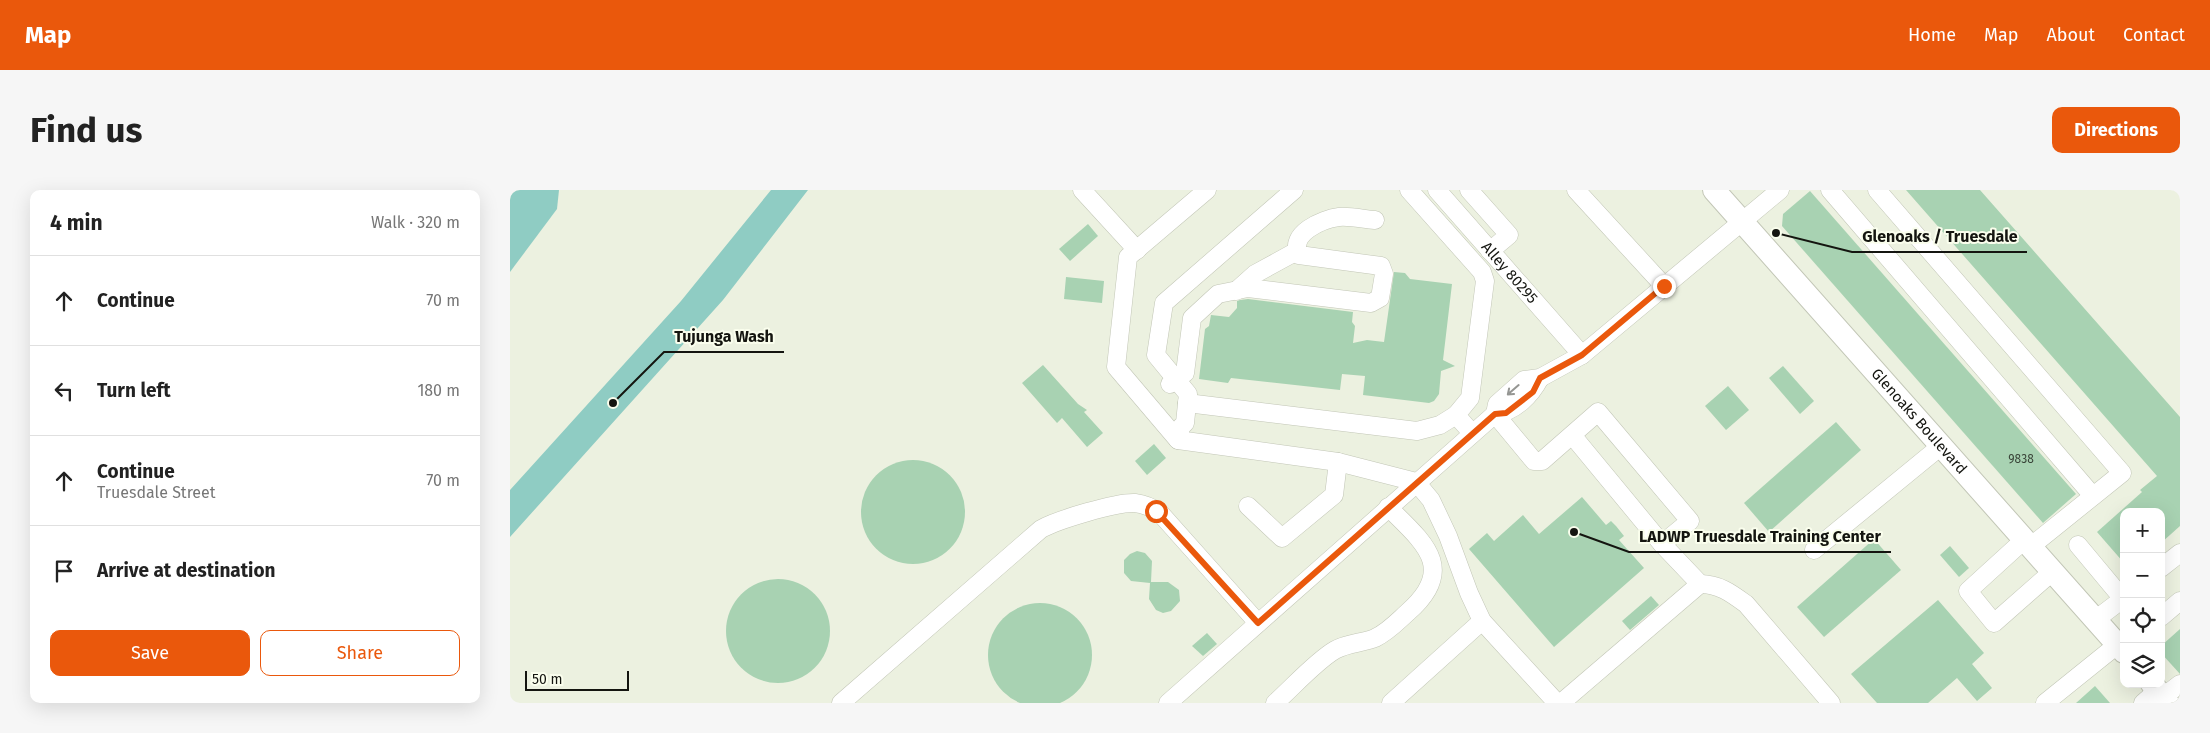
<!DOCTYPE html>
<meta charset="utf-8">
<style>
:root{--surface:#fff;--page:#f6f6f6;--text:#222;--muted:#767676;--line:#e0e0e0;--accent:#ea580c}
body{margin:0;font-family:"Fira Sans",sans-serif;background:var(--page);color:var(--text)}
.controls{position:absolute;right:15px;bottom:15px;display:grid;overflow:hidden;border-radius:10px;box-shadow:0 5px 20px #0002}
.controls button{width:45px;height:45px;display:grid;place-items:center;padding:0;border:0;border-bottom:1px solid var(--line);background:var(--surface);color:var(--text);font:25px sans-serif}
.scale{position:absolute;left:15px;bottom:12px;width:104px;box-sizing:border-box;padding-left:5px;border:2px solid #141510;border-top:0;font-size:14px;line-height:18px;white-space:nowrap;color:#141510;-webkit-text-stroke:4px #fafeed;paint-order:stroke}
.stop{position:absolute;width:15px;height:15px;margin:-11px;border:4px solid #ea580c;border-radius:50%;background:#fff}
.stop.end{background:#ea580c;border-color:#fff;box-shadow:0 1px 5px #0008}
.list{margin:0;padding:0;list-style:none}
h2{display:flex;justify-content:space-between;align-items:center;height:65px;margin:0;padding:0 20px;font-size:21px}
h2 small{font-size:16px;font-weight:400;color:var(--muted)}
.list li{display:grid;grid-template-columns:32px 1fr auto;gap:15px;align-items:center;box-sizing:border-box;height:90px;padding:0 20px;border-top:1px solid var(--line)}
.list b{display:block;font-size:19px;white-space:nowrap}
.list p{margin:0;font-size:16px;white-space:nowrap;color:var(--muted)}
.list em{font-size:16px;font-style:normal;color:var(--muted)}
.actions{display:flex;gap:10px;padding:15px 20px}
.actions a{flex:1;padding:11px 0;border:1px solid var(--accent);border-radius:10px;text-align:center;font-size:18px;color:var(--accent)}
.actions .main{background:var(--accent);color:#fff}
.icon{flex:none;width:28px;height:28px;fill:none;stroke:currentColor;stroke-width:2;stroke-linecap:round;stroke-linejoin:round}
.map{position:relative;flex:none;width:1670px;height:513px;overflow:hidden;border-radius:10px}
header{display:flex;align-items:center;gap:30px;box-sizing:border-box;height:70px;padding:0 25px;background:var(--accent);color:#fff}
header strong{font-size:24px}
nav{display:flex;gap:28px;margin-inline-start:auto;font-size:18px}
.intro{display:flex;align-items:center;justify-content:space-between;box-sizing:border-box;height:120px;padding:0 30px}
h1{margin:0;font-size:35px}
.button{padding:12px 22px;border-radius:10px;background:var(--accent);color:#fff;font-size:18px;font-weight:700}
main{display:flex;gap:30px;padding:0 30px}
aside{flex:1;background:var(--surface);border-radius:10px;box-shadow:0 5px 20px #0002}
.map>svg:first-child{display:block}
.water{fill:#8fccc3}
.building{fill:#a8d2b2}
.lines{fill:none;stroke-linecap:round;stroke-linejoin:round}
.minor-casing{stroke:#c2c6b6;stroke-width:19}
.major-casing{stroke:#c2c6b6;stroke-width:24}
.minor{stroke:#fff;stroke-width:18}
.major{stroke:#fff;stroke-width:22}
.oneway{stroke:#959693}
.route{stroke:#ea580c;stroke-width:6}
.labels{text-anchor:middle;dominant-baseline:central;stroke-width:4;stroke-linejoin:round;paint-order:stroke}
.number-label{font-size:12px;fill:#394438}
.street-label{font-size:15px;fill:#141510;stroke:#fafeed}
.leader{fill:none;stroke:#141510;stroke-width:2}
.callout-dot{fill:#141510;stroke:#fafeed;stroke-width:2}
.callout-label{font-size:16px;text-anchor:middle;font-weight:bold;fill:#141510;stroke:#fafeed;stroke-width:4;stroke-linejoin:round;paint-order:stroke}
</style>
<header>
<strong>Map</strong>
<nav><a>Home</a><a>Map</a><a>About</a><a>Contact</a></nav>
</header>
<div class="intro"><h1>Find us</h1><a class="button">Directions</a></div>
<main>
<aside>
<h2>4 min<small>Walk · 320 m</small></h2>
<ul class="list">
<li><svg class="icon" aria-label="ahead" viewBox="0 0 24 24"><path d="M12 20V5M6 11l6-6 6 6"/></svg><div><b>Continue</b></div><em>70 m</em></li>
<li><svg class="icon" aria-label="left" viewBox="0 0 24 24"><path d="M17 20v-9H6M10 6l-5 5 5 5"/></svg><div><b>Turn left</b></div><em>180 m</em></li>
<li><svg class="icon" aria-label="ahead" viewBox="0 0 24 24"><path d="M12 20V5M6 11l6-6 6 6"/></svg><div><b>Continue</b><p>Truesdale Street</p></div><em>70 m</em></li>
<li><svg class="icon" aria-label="arrive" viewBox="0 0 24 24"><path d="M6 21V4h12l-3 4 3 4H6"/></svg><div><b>Arrive at destination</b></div></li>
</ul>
<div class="actions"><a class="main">Save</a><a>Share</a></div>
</aside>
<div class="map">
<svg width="1670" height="513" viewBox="0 0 1670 513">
<rect width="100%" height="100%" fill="#ecf1e0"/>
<g class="water">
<path d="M0,0H49L47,19L0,82Z"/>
<path d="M261,0H298L213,110L0,347V300L171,111Z"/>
</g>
<g class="building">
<path d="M1396,0H1470L1670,227V336L1651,353V322H1614V373L1587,342L1632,302L1630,300L1647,286Z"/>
<path d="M1300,1L1566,304L1533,333L1272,36L1273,24Z"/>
<path d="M578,34L588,46L560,71L549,59Z"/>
<path d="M884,82L895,83L900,89L942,94L933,170L945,176L931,181L929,204L924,211L919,213L853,205L855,186L832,184L830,200L721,188L718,193L689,189L695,139L699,136L701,125L719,127L727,118V111L730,110L738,109L843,122L842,132L845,136L843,153L857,150L874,152Z"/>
<path d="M556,87L594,91L592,113L554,109Z"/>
<path d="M533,175L568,214L577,220L574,222L593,243L577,257L552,228L547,233L512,193Z"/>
<path d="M1273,176L1304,211L1290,224L1259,188Z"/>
<path d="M1218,196L1239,220L1216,240L1195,216Z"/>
<path d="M1326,232L1351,260L1259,342L1234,313Z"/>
<path d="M644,254L656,268L637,285L625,271Z"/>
<circle cx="403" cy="322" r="52"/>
<path d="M1072,307L1096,335L1101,331L1106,336L1114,346L1109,350L1134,378L1044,457L959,359L977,343L984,351L1013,325L1029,344Z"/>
<path d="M1364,349L1391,380L1314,447L1287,417Z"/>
<path d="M1440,356L1459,378L1449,387L1430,365Z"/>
<path d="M627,361L635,363L642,371L641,392H658L669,400L670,411L661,421L653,423L646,420L639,409L640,393L621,391L614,383V370L620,364Z"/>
<circle cx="268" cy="441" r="52"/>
<path d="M1141,406L1149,415L1120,440L1112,431Z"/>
<path d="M1428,410L1474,463L1462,474L1482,498L1467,511L1447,488L1418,513H1367L1341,484Z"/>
<circle cx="530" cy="465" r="52"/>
<path d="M1670,439V484L1651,463V456Z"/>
<path d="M697,443L707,454L693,466L682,456Z"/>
<path d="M1585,496L1600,513H1566Z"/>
</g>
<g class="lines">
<defs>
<g id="minor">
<path d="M572,0L627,60"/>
<path d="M784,0L654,113L646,165L678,204L675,233L671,237L668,250L828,272L906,292L921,310L938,346L959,403L972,431L1047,513"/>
<path d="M899,0L972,82L975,91L960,208L946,225L962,243"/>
<path id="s1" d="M927,0L1072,165"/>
<path d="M959,0L999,45L980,61"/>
<path d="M1066,0L1154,96"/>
<path d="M1320,0L1583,306"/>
<path d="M1367,0L1612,283L1520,357"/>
<path d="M726,101L745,84L787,61"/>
<path d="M660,194L675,183L682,128L708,104L738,98L861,113L870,108L874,84L871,76L789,65C778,44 812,29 829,27C840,26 853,29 865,30"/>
<path d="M677,213L907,241L930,235L946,225"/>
<path d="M985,224L1024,271H1032L1088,222L1180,331L1152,354L1062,245"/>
<path d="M985,224L987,214L1014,190L1030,188L1072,165L1270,0"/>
<path d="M668,250L606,177L618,67L697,0"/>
<path d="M738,316L772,348L824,305L828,272"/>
<path d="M1514,350L1458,401L1484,433L1542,382"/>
<path d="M1568,355L1613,409"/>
<path d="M1304,360L1431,256"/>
<path d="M1651,378L1670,363"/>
<path d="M1190,394C1209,394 1221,403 1236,414L1321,513"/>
<path d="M1651,427L1670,411"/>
<path d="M1585,430L1614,408"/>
<path d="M1653,507L1670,494"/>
<path d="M331,513L531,339C547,330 606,312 625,313C633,314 643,318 650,323L748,433"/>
<path d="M658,513L985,224C1005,222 1021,205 1030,188"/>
<path d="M765,513C782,498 806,471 825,460C837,453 853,453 865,448C878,442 888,431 898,422C948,378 913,352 878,317"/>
<path d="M881,513L972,431"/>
<path d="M1051,513L1190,394L1152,354"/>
<path d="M1535,513L1607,455"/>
<path d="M1633,513L1647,501"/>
</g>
<g id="major">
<path id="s2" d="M1204,0L1614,462"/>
<path d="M1642,494L1658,513"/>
</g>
</defs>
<use href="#minor" class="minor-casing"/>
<use href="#major" class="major-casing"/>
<use href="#minor" class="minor"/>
<use href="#major" class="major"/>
</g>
<defs><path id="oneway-shaft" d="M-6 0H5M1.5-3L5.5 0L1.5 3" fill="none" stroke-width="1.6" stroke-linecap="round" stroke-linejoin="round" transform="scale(1.25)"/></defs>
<use class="oneway" href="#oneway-shaft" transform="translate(1003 200) rotate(139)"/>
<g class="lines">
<path class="route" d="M646,321L748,433L985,224L996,223L1023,202L1030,188L1072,165L1154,96"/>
</g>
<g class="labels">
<g class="number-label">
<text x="1511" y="269">9838</text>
</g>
<g class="street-label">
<text stroke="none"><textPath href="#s1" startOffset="110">Alley 80295</textPath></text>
<text stroke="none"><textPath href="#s2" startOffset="309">Glenoaks Boulevard</textPath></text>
</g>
</g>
<path class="leader" d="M1266 43L1342 62H1517M103 213L154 162H274M1064 342L1119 362H1381"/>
<g class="callout-dot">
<circle cx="1266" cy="43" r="5"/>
<circle cx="103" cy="213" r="5"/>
<circle cx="1064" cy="342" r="5"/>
</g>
<g class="callout-label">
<text x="1430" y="52">Glenoaks / Truesdale</text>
<text x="214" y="152">Tujunga Wash</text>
<text x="1250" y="352">LADWP Truesdale Training Center</text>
</g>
</svg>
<div class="controls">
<button>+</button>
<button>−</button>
<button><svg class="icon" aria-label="locate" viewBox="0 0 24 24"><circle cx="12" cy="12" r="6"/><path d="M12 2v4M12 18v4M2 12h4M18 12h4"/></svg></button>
<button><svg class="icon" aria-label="layers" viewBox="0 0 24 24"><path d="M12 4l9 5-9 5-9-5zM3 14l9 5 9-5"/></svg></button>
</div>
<div class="scale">50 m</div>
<div class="stop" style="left:646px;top:321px"></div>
<div class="stop end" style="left:1154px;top:96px"></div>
</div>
</main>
